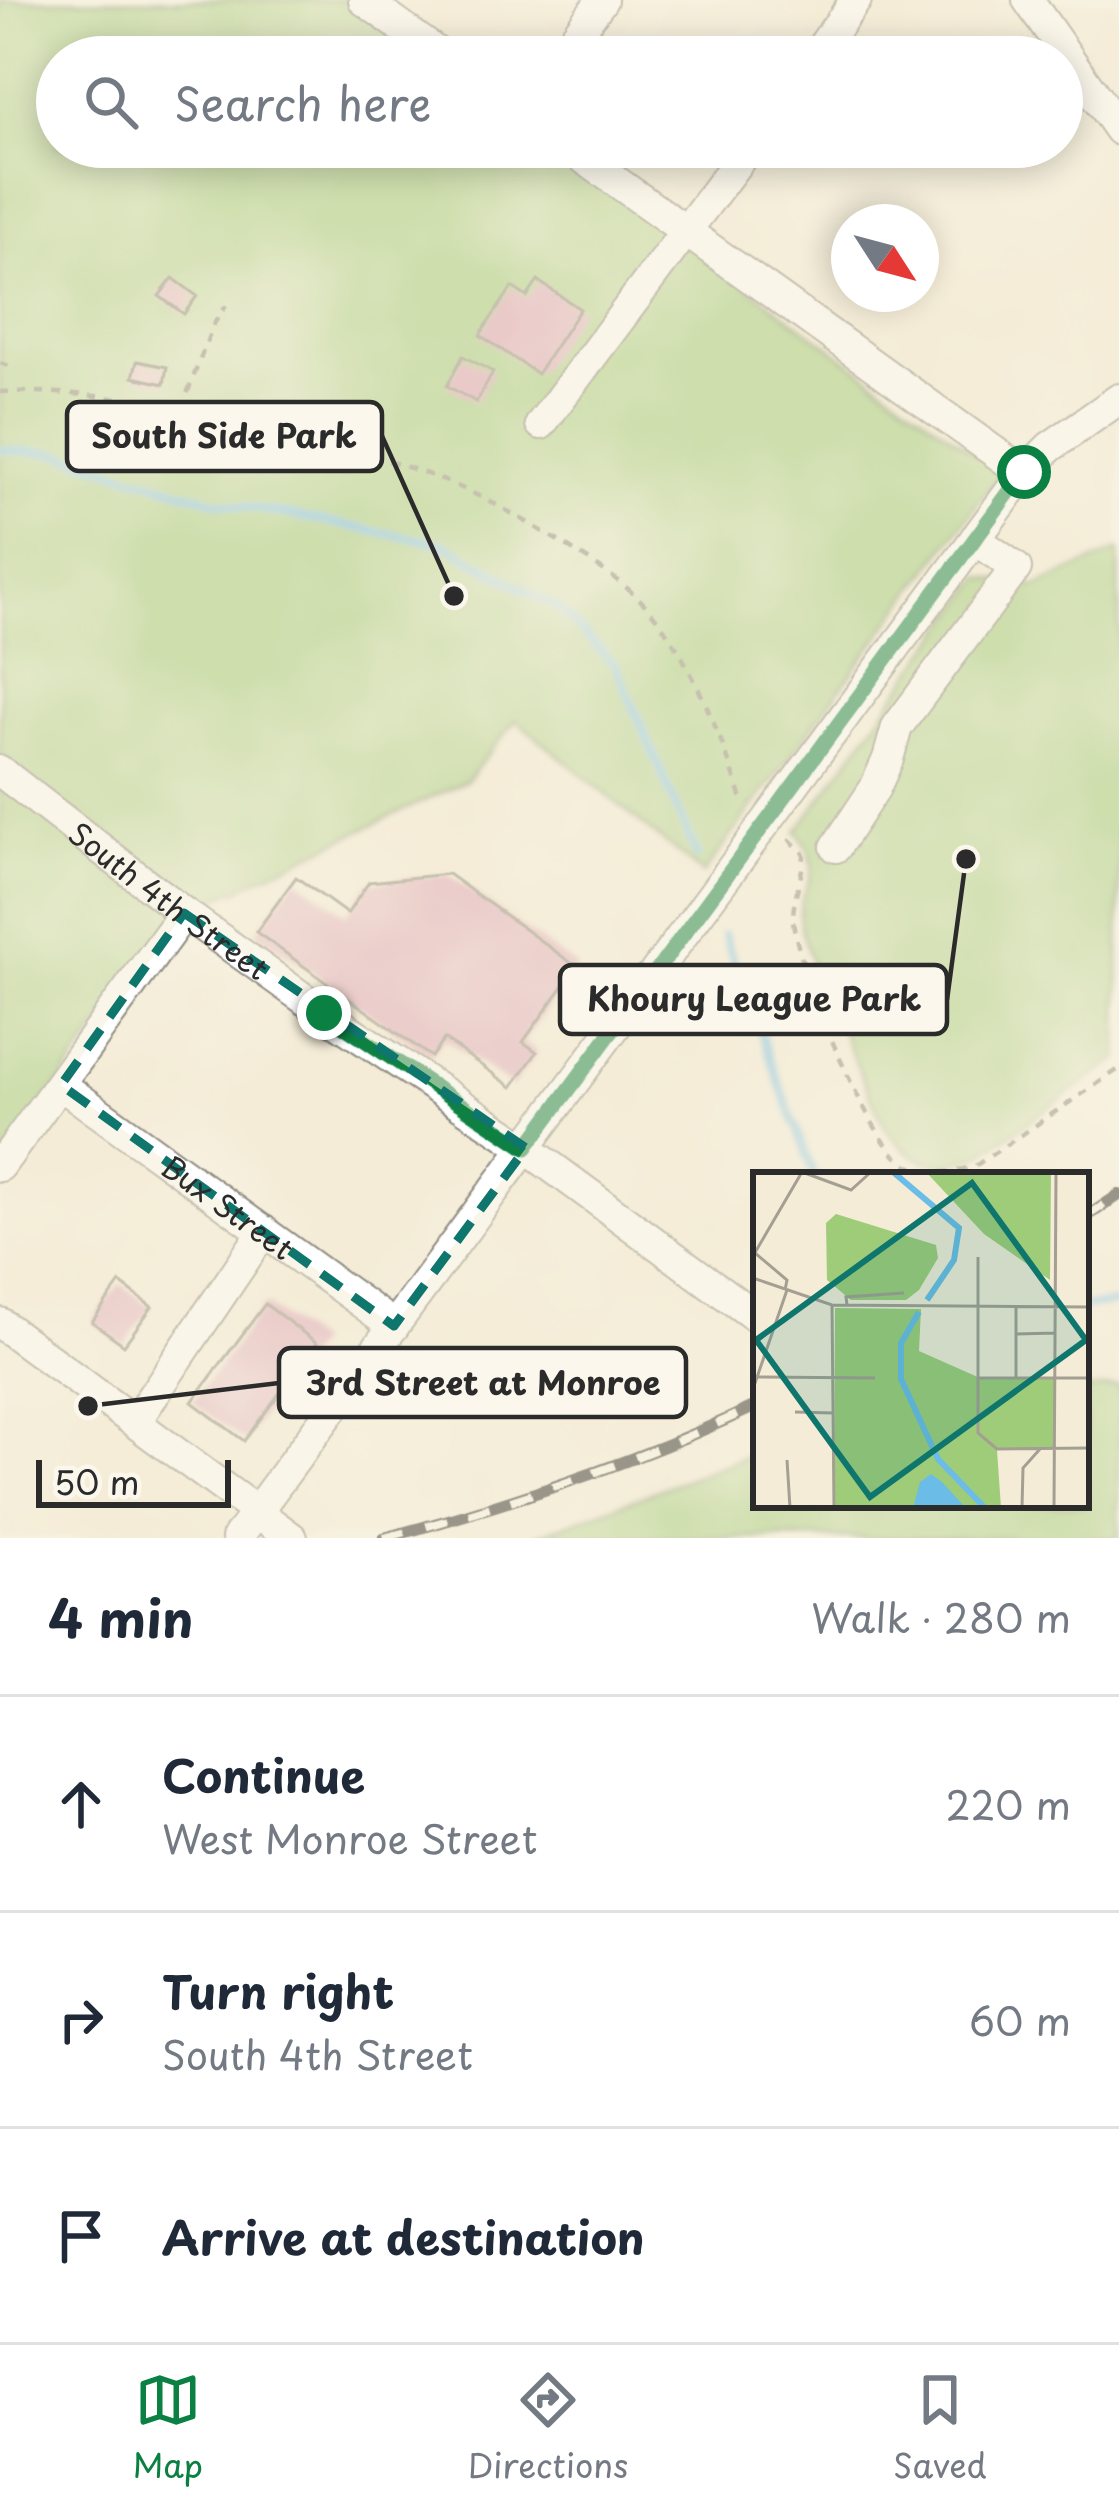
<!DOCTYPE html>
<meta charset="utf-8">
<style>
:root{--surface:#fff;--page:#f2f2f3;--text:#1f2937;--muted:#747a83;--line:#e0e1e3;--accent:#0b8043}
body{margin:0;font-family:"Playpen Sans",sans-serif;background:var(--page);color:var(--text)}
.compass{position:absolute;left:831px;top:204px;width:108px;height:108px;border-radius:50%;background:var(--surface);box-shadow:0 6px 30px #0003;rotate:126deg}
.scale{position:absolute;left:36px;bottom:30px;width:195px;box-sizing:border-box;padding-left:12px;border:6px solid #2b2b2b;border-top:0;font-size:33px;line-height:42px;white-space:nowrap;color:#2b2b2b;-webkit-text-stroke:9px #fbf7ec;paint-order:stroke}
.stop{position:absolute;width:36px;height:36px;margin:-27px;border:9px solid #0b8043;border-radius:50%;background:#fff}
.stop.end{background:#0b8043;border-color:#fff;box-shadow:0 3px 12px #0008}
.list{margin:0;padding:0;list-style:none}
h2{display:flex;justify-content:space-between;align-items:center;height:156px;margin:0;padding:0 48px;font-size:51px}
h2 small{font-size:39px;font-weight:400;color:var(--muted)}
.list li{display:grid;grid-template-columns:78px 1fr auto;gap:36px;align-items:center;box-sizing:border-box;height:216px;padding:0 48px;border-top:3px solid var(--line)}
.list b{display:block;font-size:45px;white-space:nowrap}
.list p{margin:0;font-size:39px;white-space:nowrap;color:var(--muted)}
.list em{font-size:39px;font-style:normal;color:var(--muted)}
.icon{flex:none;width:66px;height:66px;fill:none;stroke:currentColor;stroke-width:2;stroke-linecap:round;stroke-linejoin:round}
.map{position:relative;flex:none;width:1119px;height:1538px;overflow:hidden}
.search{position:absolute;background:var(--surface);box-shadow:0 6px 30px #0003;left:36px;right:36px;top:36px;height:132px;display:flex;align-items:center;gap:30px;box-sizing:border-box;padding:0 42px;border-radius:66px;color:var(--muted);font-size:45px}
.sheet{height:804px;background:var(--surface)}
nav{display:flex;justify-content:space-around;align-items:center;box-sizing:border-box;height:168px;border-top:3px solid var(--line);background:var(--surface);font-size:33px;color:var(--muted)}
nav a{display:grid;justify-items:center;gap:6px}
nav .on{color:var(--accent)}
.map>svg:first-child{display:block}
.green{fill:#9fcc79;stroke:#657c52;stroke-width:3}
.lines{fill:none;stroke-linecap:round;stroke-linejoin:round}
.stream{stroke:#6bbde7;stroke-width:8}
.building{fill:#dd9fb8}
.minor-casing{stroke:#908c81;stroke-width:34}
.path{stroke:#908c81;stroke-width:4.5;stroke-dasharray:9 9;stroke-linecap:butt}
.minor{stroke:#fff;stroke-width:30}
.rail-casing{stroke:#2b2b2b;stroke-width:12}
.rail{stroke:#fbf7ec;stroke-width:8;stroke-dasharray:22;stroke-linecap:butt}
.route{stroke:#0b8043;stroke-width:15}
.marked{fill:none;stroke:#0f766e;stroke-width:9;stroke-dasharray:24 15;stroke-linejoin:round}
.labels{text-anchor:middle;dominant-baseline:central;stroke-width:9;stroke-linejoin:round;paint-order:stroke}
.street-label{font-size:30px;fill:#2b2b2b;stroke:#fbf7ec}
.inset-river{fill:none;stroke:#6bbde7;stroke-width:6}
.inset-road{fill:none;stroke:#a49f92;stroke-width:3}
.view{fill:#0f766e;fill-opacity:0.15;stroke:#0f766e;stroke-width:6}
.inset-edge{fill:none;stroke:#2b2b2b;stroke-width:6}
.leader{fill:none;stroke:#2b2b2b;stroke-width:4.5}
.callout-dot{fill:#2b2b2b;stroke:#fbf7ec;stroke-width:4.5}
.callout{fill:#fbf7ec;stroke:#2b2b2b;stroke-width:4.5}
.callout-label{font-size:33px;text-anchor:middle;font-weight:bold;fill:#2b2b2b}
</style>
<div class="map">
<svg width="1119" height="1538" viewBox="0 0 1119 1538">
<rect width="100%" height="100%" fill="#fbf7ec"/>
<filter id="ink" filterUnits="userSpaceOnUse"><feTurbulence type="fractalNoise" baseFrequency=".00833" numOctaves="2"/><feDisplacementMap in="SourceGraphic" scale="24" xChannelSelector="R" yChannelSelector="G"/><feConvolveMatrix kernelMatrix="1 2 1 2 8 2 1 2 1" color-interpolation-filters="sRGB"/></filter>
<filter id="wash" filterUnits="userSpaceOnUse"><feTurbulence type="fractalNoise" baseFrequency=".004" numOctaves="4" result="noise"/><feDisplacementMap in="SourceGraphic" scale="48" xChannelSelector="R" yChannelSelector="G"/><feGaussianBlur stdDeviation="2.7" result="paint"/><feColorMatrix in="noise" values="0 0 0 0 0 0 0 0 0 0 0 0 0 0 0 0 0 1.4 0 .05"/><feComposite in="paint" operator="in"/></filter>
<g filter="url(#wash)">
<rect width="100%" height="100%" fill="#f4ecd7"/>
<g class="green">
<path d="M0,0H354L432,57H57V147H556L1001,472L703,874L516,720L466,781L249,883L236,892L234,890L184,914L0,1163Z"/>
<path d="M1119,550V1059L979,1156C934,1169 916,1166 886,1129C866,1086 846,1043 828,999C818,977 806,953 801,928C792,884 833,879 797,831L982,577L1036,587Z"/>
<path d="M1119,1386V1538H530L756,1453V1505H1086V1390Z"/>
</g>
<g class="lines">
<g class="stream">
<path d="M0,450L55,453L219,502L444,544L559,609L616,666L697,856"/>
<path d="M724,935L814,1175"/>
<path d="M1086,1307L1119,1303"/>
</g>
</g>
<g id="blocks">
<g class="building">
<path d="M350,39L375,57H337Z"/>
<path d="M173,278L197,296L184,314L159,296Z"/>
<path d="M538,281L580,309L537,374L480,335L512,287L527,297Z"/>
<path d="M463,356L493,372L476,402L447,386Z"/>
<path d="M137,361L167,367L164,384L133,377Z"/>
<path d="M448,874L577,967L523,1042L537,1052L512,1087L444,1039L431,1057L256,932L296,877L347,914L369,882Z"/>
<path d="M120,1283L152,1307L124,1345L92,1322Z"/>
<path d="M265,1304L317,1343L244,1441L192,1402Z"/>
</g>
</g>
</g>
<g filter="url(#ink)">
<use href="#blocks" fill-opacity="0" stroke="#908c81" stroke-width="3"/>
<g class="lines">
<defs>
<g id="minor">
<path d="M364,0L443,57"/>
<path d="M1028,0L1119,130"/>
<path d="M560,57L602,0"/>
<path d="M815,57L856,0"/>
<path d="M568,147L1024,473"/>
<path d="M541,424L749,147"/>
<path id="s1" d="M0,771L184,913L324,1013L526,1148L756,1317"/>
<path d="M836,847L875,788L888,759L897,727L1016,568L975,539"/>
<path id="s2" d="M61,1085L394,1326"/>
<path d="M0,1166L184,913"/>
<path d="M0,1323L292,1538"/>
<path d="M135,1422L264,1231"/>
<path d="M237,1538L1024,473L1050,447L1119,399"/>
</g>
</defs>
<use href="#minor" class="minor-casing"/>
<g class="path">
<path d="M0,363L14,368"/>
<path d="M0,392C98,389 195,410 289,434C342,447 397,461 447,482C490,499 529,523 568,547C596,565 625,583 648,608C689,654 721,737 741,796L749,803"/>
<path d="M181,410L213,325L226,306"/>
<path d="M789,839L804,854C803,876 793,897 793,919C795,963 867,1138 903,1162C927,1177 950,1173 975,1166L1119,1069"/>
</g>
<use href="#minor" class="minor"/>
<defs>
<g id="rail">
<path d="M1086,1217L1119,1195"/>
<path d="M384,1538C511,1504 637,1462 756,1406"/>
</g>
</defs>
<use href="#rail" class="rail-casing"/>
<use href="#rail" class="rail"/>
</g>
</g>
<g class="lines" filter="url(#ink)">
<path class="route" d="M324,1013L526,1148L1024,472"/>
</g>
<path d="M0 0H1119V1538H0ZM184,913L526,1148L394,1326L61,1085Z" fill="#f4ecd7" fill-opacity=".55" fill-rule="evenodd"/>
<path class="marked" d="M184,913L526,1148L394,1326L61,1085Z"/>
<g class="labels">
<g class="street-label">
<text stroke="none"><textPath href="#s1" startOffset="213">South 4th Street</textPath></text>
<text stroke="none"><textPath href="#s2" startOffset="207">Bux Street</textPath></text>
</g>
</g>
<g transform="translate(753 1172)">
<rect width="336" height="336" fill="#f4ecd7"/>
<path d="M173,0H298L297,108L231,62ZM83,42L183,73L185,86L166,118L153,128H98L74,108L73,51ZM82,136L168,137L166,179L227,206H301L302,277L244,278L248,336H81Z" fill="#9fcc79"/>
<path d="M178,302L189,310L213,336H160L167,310Z" fill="#6bbde7"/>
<path class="inset-river" d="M140,0L206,56L201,88L174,128M166,140L148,171V207L185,287L232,336"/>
<path class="inset-road" d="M49,0L98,18L118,0M2,81L34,108L32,118M0,84L49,0M225,85V261L244,277L336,276M0,106L79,133L336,135M79,133L81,336M94,133L93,125L151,121M263,134V205M263,162L303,161M0,205L122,206M226,206H336M0,217L34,118M42,240L80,241M34,288L37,336M269,336L270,296L287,277M301,336L303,0"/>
<path class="view" d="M219,11L333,168L117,325L3,168Z"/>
<rect width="336" height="336" class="inset-edge"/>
</g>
<path class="leader" d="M454 596L382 436M966 859L947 1000M88 1406L279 1383"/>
<g class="callout-dot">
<circle cx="454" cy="596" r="12"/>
<circle cx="966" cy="859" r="12"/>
<circle cx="88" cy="1406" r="12"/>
</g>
<g class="callout">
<rect x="67" y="402" width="315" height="69" rx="12"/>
<rect x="560" y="965" width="387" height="69" rx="12"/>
<rect x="279" y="1348" width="407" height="69" rx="12"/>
</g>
<g class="callout-label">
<text x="224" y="448">South Side Park</text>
<text x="754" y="1011">Khoury League Park</text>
<text x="483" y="1395">3rd Street at Monroe</text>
</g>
</svg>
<svg class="compass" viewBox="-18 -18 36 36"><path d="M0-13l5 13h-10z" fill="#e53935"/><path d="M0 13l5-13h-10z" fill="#747a83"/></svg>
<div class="scale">50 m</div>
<div class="stop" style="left:1024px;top:472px"></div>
<div class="stop end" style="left:324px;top:1013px"></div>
<div class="search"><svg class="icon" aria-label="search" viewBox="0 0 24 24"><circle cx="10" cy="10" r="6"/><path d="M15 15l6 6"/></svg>Search here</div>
</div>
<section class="sheet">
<h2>4 min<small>Walk · 280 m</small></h2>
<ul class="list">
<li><svg class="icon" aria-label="ahead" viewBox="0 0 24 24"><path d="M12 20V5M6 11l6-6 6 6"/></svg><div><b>Continue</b><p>West Monroe Street</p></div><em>220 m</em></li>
<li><svg class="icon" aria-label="right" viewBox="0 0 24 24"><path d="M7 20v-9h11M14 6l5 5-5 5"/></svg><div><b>Turn right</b><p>South 4th Street</p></div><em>60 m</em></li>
<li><svg class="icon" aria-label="arrive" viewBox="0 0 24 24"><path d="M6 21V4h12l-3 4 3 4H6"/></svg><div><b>Arrive at destination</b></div></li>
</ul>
</section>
<nav>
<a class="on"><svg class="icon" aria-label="map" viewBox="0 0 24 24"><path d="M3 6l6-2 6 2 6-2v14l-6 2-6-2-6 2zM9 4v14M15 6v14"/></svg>Map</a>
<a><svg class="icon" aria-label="directions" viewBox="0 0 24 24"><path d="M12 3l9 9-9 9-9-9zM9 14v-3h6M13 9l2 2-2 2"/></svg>Directions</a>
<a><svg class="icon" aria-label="saved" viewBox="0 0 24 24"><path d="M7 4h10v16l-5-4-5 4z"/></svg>Saved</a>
</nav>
